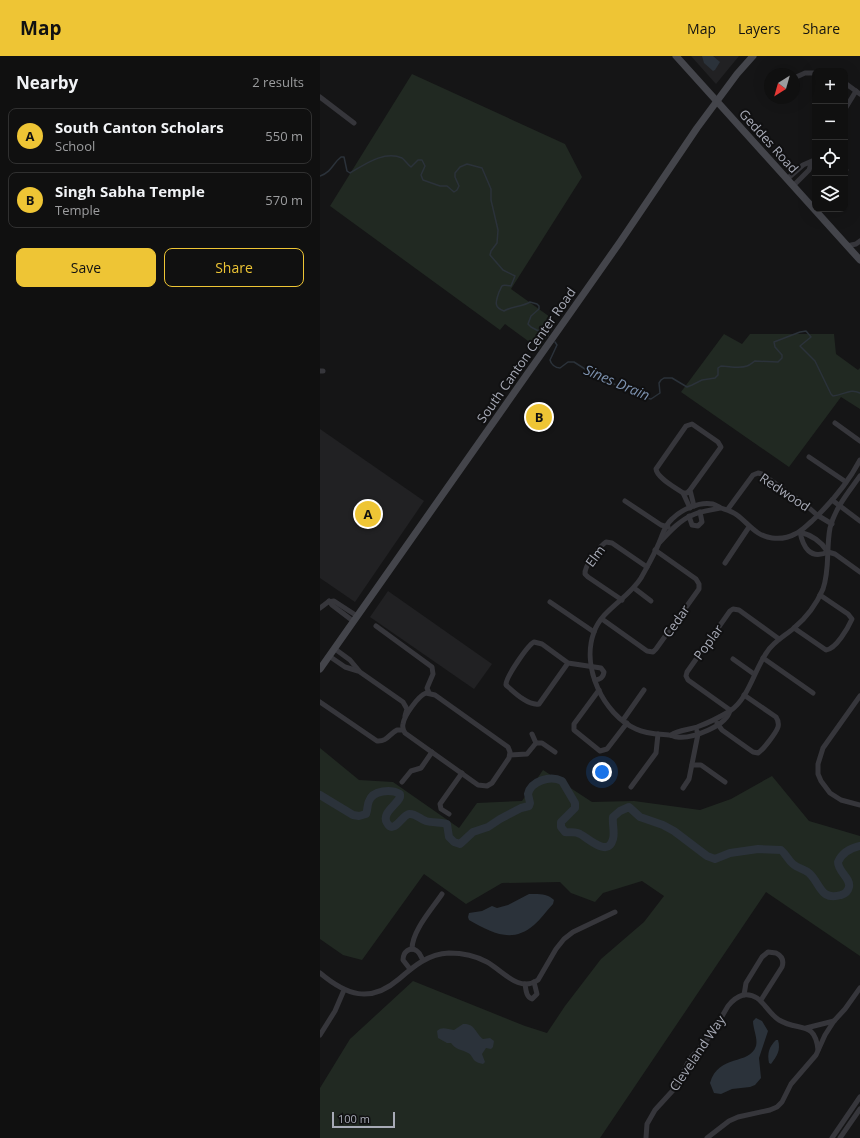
<!DOCTYPE html>
<meta charset="utf-8">
<style>
:root{--surface:#101010;--page:#1e1e1e;--text:#f1f3f6;--muted:#9c9d9f;--line:#303030;--accent:#eec535}
body{margin:0;font-family:"Open Sans",sans-serif;background:var(--page);color:var(--text)}
.controls{position:absolute;right:12px;top:12px;display:grid;overflow:hidden;border-radius:8px;box-shadow:0 4px 16px #0002}
.controls button{width:36px;height:36px;display:grid;place-items:center;padding:0;border:0;border-bottom:1px solid var(--line);background:var(--surface);color:var(--text);font:20px sans-serif}
.compass{position:absolute;left:444px;top:12px;width:36px;height:36px;border-radius:50%;background:var(--surface);box-shadow:0 4px 16px #0002;rotate:217deg}
.scale{position:absolute;left:12px;bottom:10px;width:63px;box-sizing:border-box;padding-left:4px;border:2px solid #a7aab6;border-top:0;font-size:11px;line-height:14px;white-space:nowrap;color:#a7aab6;-webkit-text-stroke:3px #101011;paint-order:stroke}
.you{position:absolute;left:282px;top:716px;width:14px;height:14px;margin:-10px;border:3px solid #fff;border-radius:50%;background:#1a73e8;box-shadow:0 0 0 6px #1a73e833}
.badge{display:grid;place-items:center;width:26px;height:26px;border-radius:50%;background:var(--accent);color:#111;font-size:13px;font-weight:700}
.pin{position:absolute;translate:-50% -50%;border:2px solid #fff;box-shadow:0 1px 4px #0006}
.list{margin:0;padding:0;list-style:none}
h2{display:flex;justify-content:space-between;align-items:center;height:52px;margin:0;padding:0 16px;font-size:17px}
h2 small{font-size:13px;font-weight:400;color:var(--muted)}
.list li{display:grid;grid-template-columns:26px 1fr auto;gap:12px;align-items:center;box-sizing:border-box;height:56px;margin:0 8px 8px;padding:0 8px;border:1px solid var(--line);border-radius:8px}
.list b{display:block;font-size:15px;white-space:nowrap}
.list p{margin:0;font-size:13px;white-space:nowrap;color:var(--muted)}
.list em{font-size:13px;font-style:normal;color:var(--muted)}
.actions{display:flex;gap:8px;padding:12px 16px}
.actions a{flex:1;padding:9px 0;border:1px solid var(--accent);border-radius:8px;text-align:center;font-size:14px;color:var(--accent)}
.actions .main{background:var(--accent);color:#111}
.icon{flex:none;width:22px;height:22px;fill:none;stroke:currentColor;stroke-width:2;stroke-linecap:round;stroke-linejoin:round}
.map{position:relative;flex:none;width:540px;height:1082px;overflow:hidden}
header{display:flex;align-items:center;gap:24px;box-sizing:border-box;height:56px;padding:0 20px;background:var(--accent);color:#111}
header strong{font-size:19px}
nav{display:flex;gap:22px;margin-inline-start:auto;font-size:14px}
main{display:flex}
aside{flex:1;background:var(--surface)}
.map>svg:first-child{display:block}
.built{fill:#212123}
.green{fill:#212922}
.water{fill:#2b323a}
.lines{fill:none;stroke-linecap:round;stroke-linejoin:round}
.stream{stroke:#2b323a;stroke-width:1.5}
.river{stroke:#2b323a;stroke-width:8}
.minor{stroke:#36363b;stroke-width:5}
.secondary{stroke:#44454b;stroke-width:7}
.labels{text-anchor:middle;dominant-baseline:central;stroke-width:4;stroke-linejoin:round;paint-order:stroke}
.street-label{font-size:13px;fill:#a7aab6;stroke:#101011}
.water-label{font-size:14px;font-style:italic;fill:#7e93b1;stroke:#101011}
</style>
<header>
<strong>Map</strong>
<nav><a>Map</a><a>Layers</a><a>Share</a></nav>
</header>
<main>
<aside>
<h2>Nearby<small>2 results</small></h2>
<ul class="list">
<li><span class="badge">A</span><div><b>South Canton Scholars</b><p>School</p></div><em>550 m</em></li>
<li><span class="badge">B</span><div><b>Singh Sabha Temple</b><p>Temple</p></div><em>570 m</em></li>
</ul>
<div class="actions"><a class="main">Save</a><a>Share</a></div>
</aside>
<div class="map">
<svg width="540" height="1082" viewBox="0 0 540 1082">
<rect width="100%" height="100%" fill="#151516"/>
<g class="built">
<path d="M371,0H419L396,28Z"/>
<path d="M0,373L104,445L35,546L0,522Z"/>
<path d="M68,535L172,608L154,633L50,561Z"/>
</g>
<g class="green">
<path d="M92,18L245,88L262,121L191,233L237,266L219,293L185,268L180,274L10,150Z"/>
<path d="M404,278L422,288L430,278H514L516,298L538,314L540,312V353L521,341L469,411L361,336Z"/>
<path d="M0,692L39,724L73,726L139,772L157,747L202,745L223,714L272,746L314,745L380,754L411,743L452,720L489,765L540,780V900L446,836L280,1082H0V1032L30,983L93,925L205,970L227,977L245,950L281,903L324,866L344,840L322,825L283,837L275,846L251,837L240,826L182,827L146,848L104,818L42,904L23,899L0,883Z"/>
</g>
<g class="water">
<path d="M382,0H393L400,6L395,14L393,15L384,7Z"/>
<path d="M209,838C218,838 227,837 234,844L233,848C226,855 221,863 214,869C192,888 172,877 149,864L148,861L149,857L162,855L172,850L177,852L188,849Z"/>
<path d="M436,962L442,965L448,975L439,1002L441,1022L435,1029L430,1031L412,1033L401,1038L394,1037L390,1027C399,997 429,1010 436,990C438,982 433,973 433,965Z"/>
<path d="M143,968C155,967 155,977 163,983L170,982L174,985L173,991L171,993L166,992L162,998L165,1006L163,1008C151,1006 154,1000 148,997C141,993 136,994 131,987H127L118,982L117,975C122,970 127,973 134,974Z"/>
<path d="M456,984H458C461,994 457,1000 451,1008L449,1007C447,997 449,991 456,984Z"/>
</g>
<g class="lines">
<g class="stream">
<path d="M0,120C12,116 13,107 21,101H24L27,115L30,117C44,109 64,94 82,102C85,104 87,108 91,111L98,104H102L105,110L101,119L103,124L120,130H127L134,136L137,134L139,130L135,121V117L140,111L147,108L162,112L171,133V144L178,174L177,187L171,195L170,199L183,214L195,220L191,230C188,230 184,228 182,230C181,231 180,235 179,236C176,245 173,251 184,255C192,250 202,251 210,246L217,248L219,250V253L211,260L208,268L211,271L228,280"/>
<path d="M235,286L237,289L230,304C231,308 235,312 240,312L248,306H254L276,320L303,332H318L326,342L331,343L340,337L339,327L341,324L344,322H352L367,331L372,329L382,324L395,322L398,319V312L401,310C409,310 419,313 427,310C430,309 433,306 435,305L458,306L462,302V299L455,291L454,286L480,276L486,275L491,281L480,290L495,305L511,338L513,340C524,339 530,332 540,337"/>
</g>
<path class="river" d="M0,739L33,759L39,760L46,758C48,753 47,749 49,745C53,734 71,733 80,738V741C77,749 61,757 67,767C74,779 82,759 89,758C95,757 100,763 106,765C113,767 121,766 127,768L129,781L134,786L140,788L153,776L168,771L180,763L201,752L209,750L210,747L208,738C211,725 230,719 242,725L255,747V752L241,766V771L245,776C250,777 256,775 260,778C268,782 288,802 293,783C295,776 292,768 293,761L300,755L309,751L320,761L343,769L354,775L387,800L395,803L410,797L438,793L461,794C466,798 468,804 473,808C477,812 484,813 489,817C501,828 500,845 521,839C525,838 528,835 529,831C531,822 518,816 518,806C522,797 531,792 540,790"/>
<g class="minor">
<path d="M474,22L485,17H495"/>
<path d="M525,27L540,38"/>
<path d="M0,41L34,67"/>
<path d="M525,53L536,35"/>
<path d="M525,113L526,114"/>
<path d="M467,123L483,109L492,105L489,114L473,130"/>
<path d="M527,190L536,188L540,185"/>
<path d="M0,315H3"/>
<path d="M515,367L540,385"/>
<path d="M489,401L526,426"/>
<path d="M370,434L367,437H363C356,432 337,422 336,413L366,370L372,368L398,386L401,391L370,434L374,450"/>
<path d="M363,437L370,452"/>
<path d="M512,444L540,465"/>
<path d="M305,445L341,469L348,471"/>
<path d="M408,453L433,419L438,417L442,418L488,451L497,459L512,468"/>
<path d="M369,460L372,469L378,470L382,466L380,456"/>
<path d="M480,476C483,491 490,504 508,496"/>
<path d="M480,476C491,479 501,485 507,495"/>
<path d="M340,486C350,475 361,463 375,458C383,455 392,454 400,452"/>
<path d="M508,496L515,498L540,516"/>
<path d="M405,507L429,471"/>
<path d="M314,532L331,545"/>
<path d="M302,544L268,521L265,518C264,510 280,490 286,486L292,487L327,511"/>
<path d="M9,545L12,549L33,565"/>
<path d="M230,546L274,576"/>
<path d="M0,552L8,546L14,545L37,560"/>
<path d="M282,563L327,595L333,596L336,593L379,533V528L376,523L335,494"/>
<path d="M56,570L112,611L113,618L107,632L109,637"/>
<path d="M474,572L506,594C516,593 528,572 532,563L528,558L500,539"/>
<path d="M15,593L30,604L40,616L83,646L87,653L85,660"/>
<path d="M9,600L25,611L38,615"/>
<path d="M443,602L493,637"/>
<path d="M413,603L434,618"/>
<path d="M248,607L219,648C208,650 194,636 186,629C185,622 208,589 214,586L222,588L248,607L281,612L284,616C283,622 280,623 275,624"/>
<path d="M279,634L254,668V674L280,695L287,693L307,667"/>
<path d="M106,637L115,639L188,691L190,696L189,702L172,727L167,730L158,729L85,677C83,674 82,672 83,668C84,660 98,640 106,637Z"/>
<path d="M540,640L503,692L498,708V718L501,725L510,737L521,744L540,749"/>
<path d="M0,646L57,685C67,686 69,678 77,674H83"/>
<path d="M410,654C407,670 372,683 357,681C354,681 352,679 349,679C338,678 326,678 316,673C283,658 261,611 274,576C282,553 308,543 321,522C327,511 334,499 339,487C343,478 344,470 352,463C361,454 379,445 393,448C396,449 398,451 401,452C407,454 412,455 417,459C429,468 436,480 452,482C460,483 468,482 475,478C482,475 486,470 492,465C511,447 528,427 540,404"/>
<path d="M410,654L368,624L366,620L367,616L410,555L413,553L419,554L459,583"/>
<path d="M303,664L324,634"/>
<path d="M397,667L402,674L433,696L438,697C443,694 456,677 458,671C459,667 458,664 456,661L424,639"/>
<path d="M212,678L216,687"/>
<path d="M351,679C358,674 368,674 377,671C388,667 400,661 410,655C429,642 434,614 447,596C454,585 465,580 474,572C486,562 497,547 503,533C510,513 506,493 510,472C515,452 528,437 540,420"/>
<path d="M216,687H222L235,696"/>
<path d="M190,699L207,698L216,687"/>
<path d="M372,709H381L405,726"/>
<path d="M82,726L91,715L101,712L112,696"/>
<path d="M311,731L336,697L338,678"/>
<path d="M363,732L369,723L378,678L377,675"/>
<path d="M129,758L121,753L120,748L142,717"/>
<path d="M92,893C92,875 112,853 122,838"/>
<path d="M90,913L83,904C83,896 90,890 97,895C100,897 101,901 103,904"/>
<path d="M0,917C26,939 50,948 79,923C94,910 108,898 129,897C143,897 156,900 167,906C183,915 199,937 218,924L236,893L244,883L253,876L295,856"/>
<path d="M205,928C206,934 206,941 212,943L217,938L214,926"/>
<path d="M424,939L426,927L442,901L448,896L456,897C462,900 464,905 462,911L441,944"/>
<path d="M486,972L514,965"/>
<path d="M0,979L15,955L24,934"/>
<path d="M326,1082L327,1068L335,1054L356,1031L369,1004L391,979L408,950C412,945 416,941 423,939C441,936 446,956 459,964C479,976 495,964 498,994"/>
<path d="M387,1082L409,1065L418,1061L450,1054L457,1051L462,1046L471,1028L496,999L505,979L514,965L525,953L540,932"/>
<path d="M512,1082L540,1041"/>
<path d="M520,1082L540,1053"/>
</g>
<g class="secondary">
<path d="M356,0L540,204"/>
<path d="M0,613L300,186L377,72L417,18L433,0"/>
</g>
</g>
<g class="labels">
<g class="street-label">
<text transform="translate(449 85) rotate(48)">Geddes Road</text>
<text transform="translate(206 299) rotate(-55)">South Canton Center Road</text>
<text transform="translate(465 436) rotate(34)">Redwood</text>
<text transform="translate(275 500) rotate(-53)">Elm</text>
<text transform="translate(356 565) rotate(-55)">Cedar</text>
<text transform="translate(388 586) rotate(-54)">Poplar</text>
<text transform="translate(377 997) rotate(-56)">Cleveland Way</text>
</g>
<g class="water-label">
<text transform="translate(297 326) rotate(23)">Sines Drain</text>
</g>
</g>
</svg>
<div class="controls">
<button>+</button>
<button>−</button>
<button><svg class="icon" aria-label="locate" viewBox="0 0 24 24"><circle cx="12" cy="12" r="6"/><path d="M12 2v4M12 18v4M2 12h4M18 12h4"/></svg></button>
<button><svg class="icon" aria-label="layers" viewBox="0 0 24 24"><path d="M12 4l9 5-9 5-9-5zM3 14l9 5 9-5"/></svg></button>
</div>
<svg class="compass" viewBox="-18 -18 36 36"><path d="M0-13l5 13h-10z" fill="#e53935"/><path d="M0 13l5-13h-10z" fill="#9c9d9f"/></svg>
<div class="scale">100 m</div>
<div class="you"></div>
<div class="pin badge" style="left:48px;top:458px">A</div>
<div class="pin badge" style="left:219px;top:361px">B</div>
</div>
</main>
